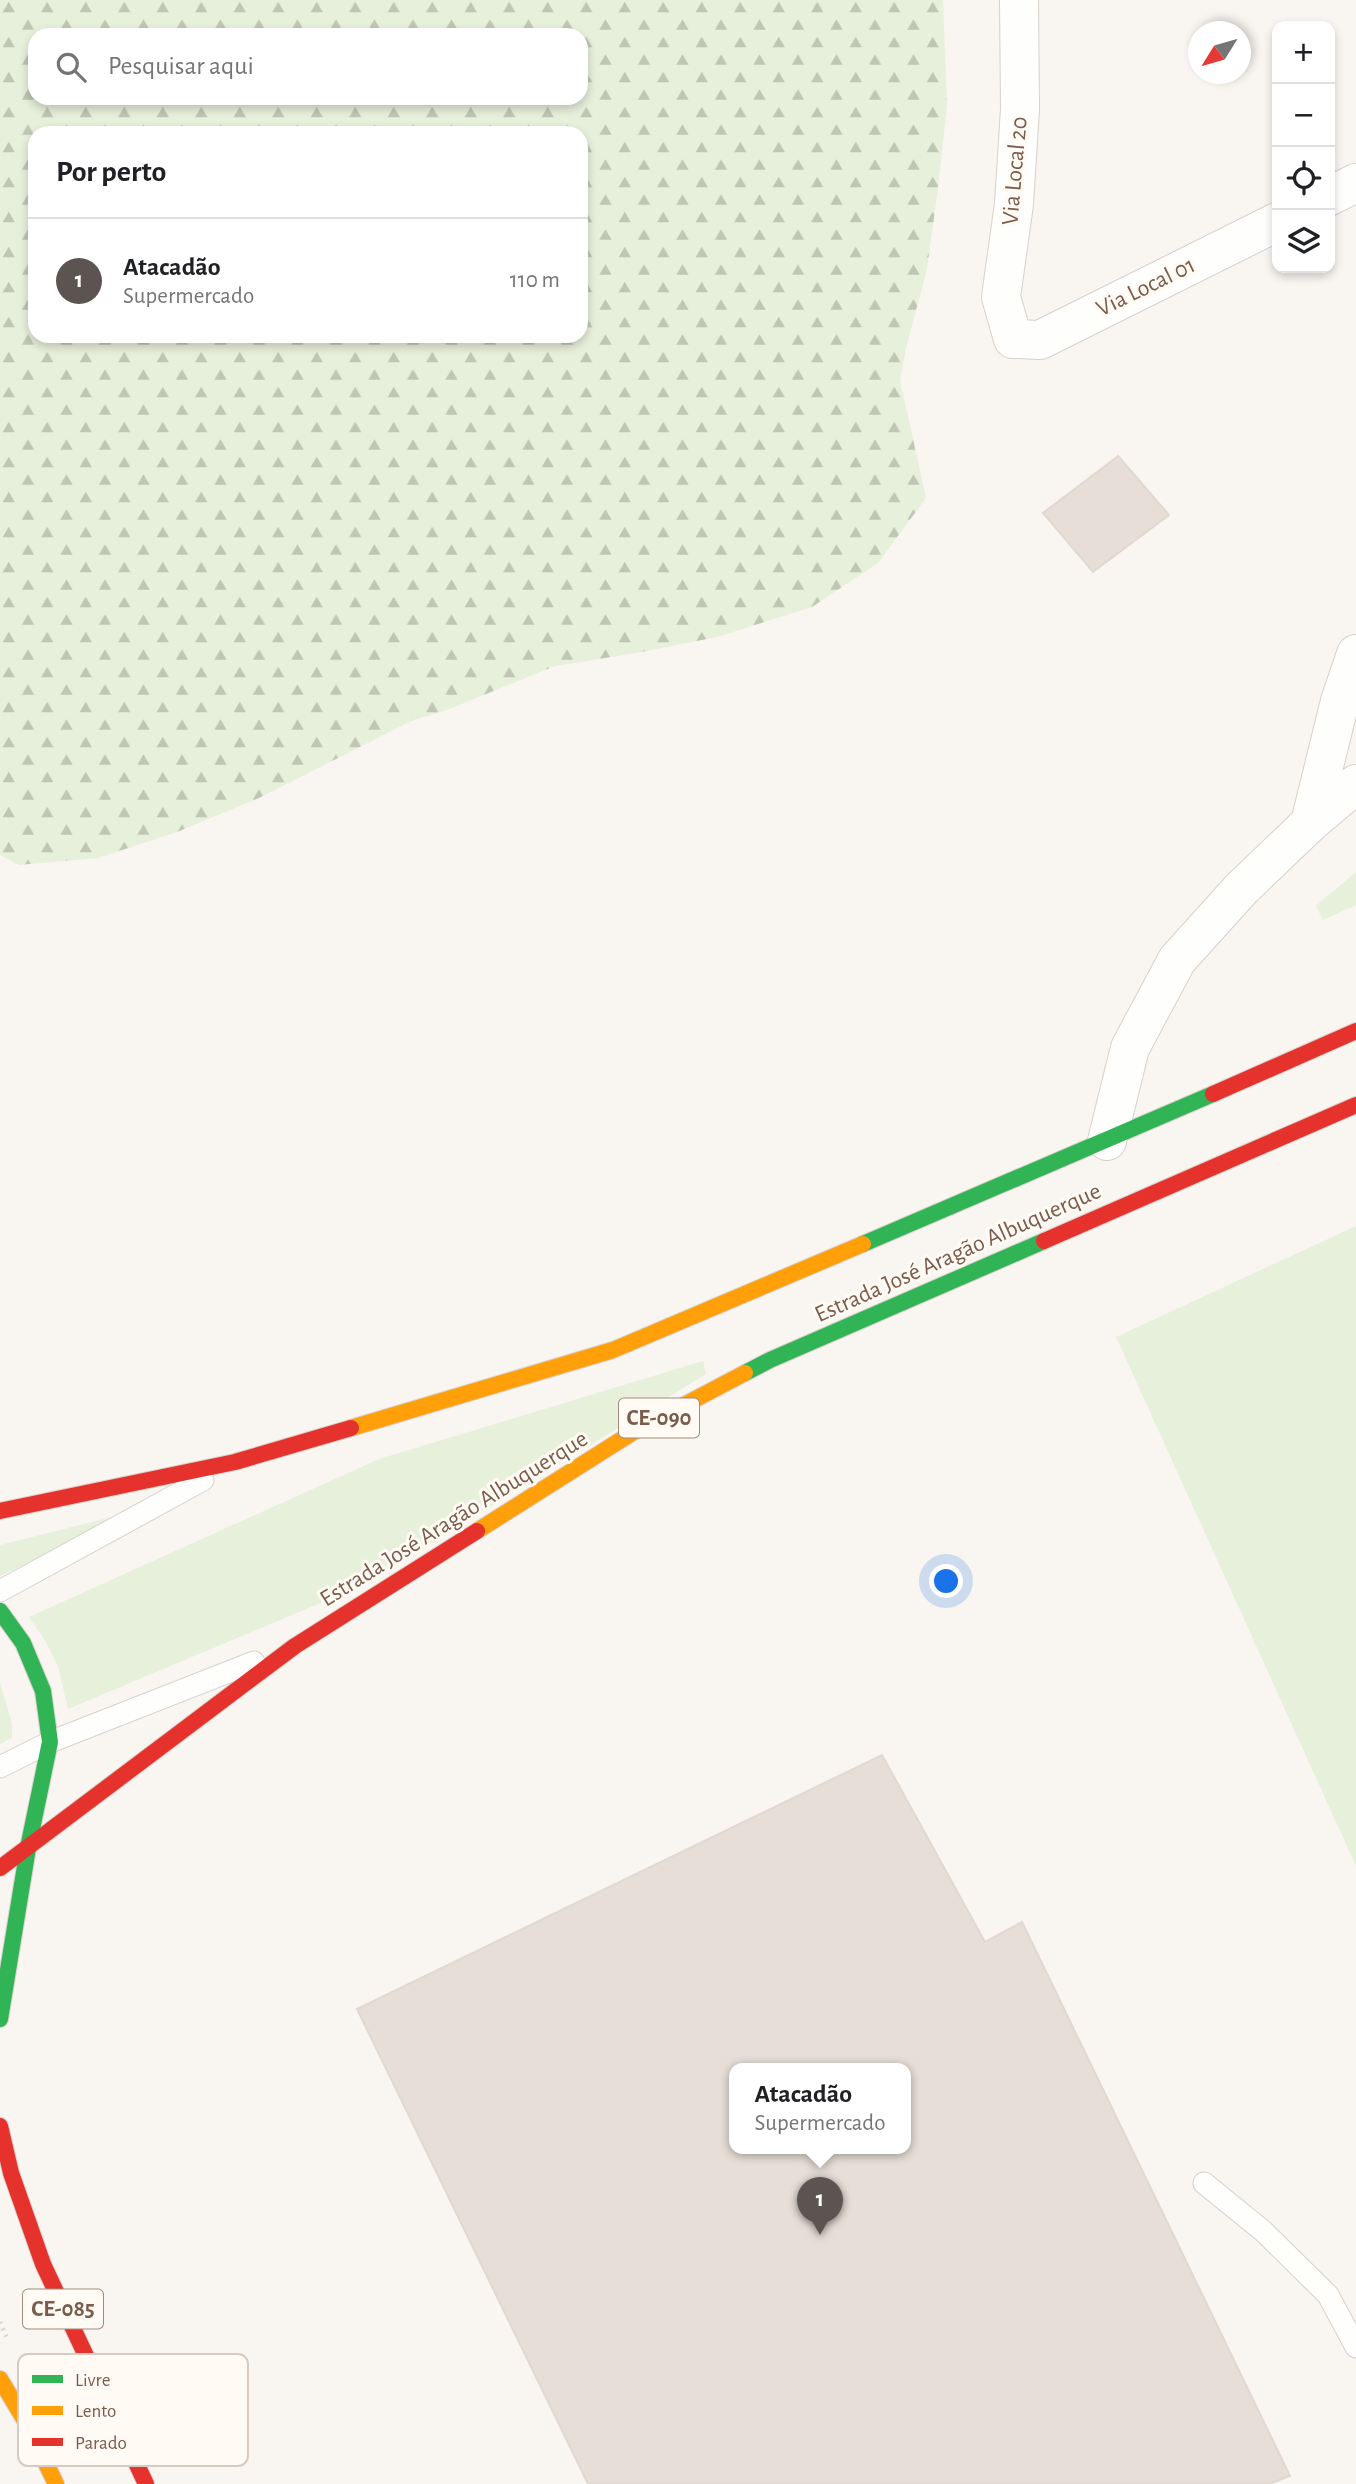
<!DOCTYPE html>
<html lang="pt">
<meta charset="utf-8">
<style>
:root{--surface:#fff;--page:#f2f2f2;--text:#202124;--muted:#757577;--line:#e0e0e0;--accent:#5c5450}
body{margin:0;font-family:"Alegreya Sans",sans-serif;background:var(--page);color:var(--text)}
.controls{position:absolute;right:21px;top:21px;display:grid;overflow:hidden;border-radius:14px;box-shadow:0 4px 10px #0003}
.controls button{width:63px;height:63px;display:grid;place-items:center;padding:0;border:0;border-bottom:2px solid var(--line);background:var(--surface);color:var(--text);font:35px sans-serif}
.compass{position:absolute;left:1188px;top:21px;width:63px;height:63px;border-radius:50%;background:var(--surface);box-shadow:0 4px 10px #0003;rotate:233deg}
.you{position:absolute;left:947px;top:1582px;width:24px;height:24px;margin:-18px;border:5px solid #fff;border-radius:50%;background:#1a73e8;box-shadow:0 0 0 10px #1a73e833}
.badge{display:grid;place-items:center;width:46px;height:46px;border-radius:50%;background:var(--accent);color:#fff;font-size:23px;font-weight:700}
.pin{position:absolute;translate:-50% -58px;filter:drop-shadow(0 2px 4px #0008)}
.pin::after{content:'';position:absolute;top:37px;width:24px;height:21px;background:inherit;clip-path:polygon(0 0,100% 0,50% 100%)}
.popup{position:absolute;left:729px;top:2063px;width:182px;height:91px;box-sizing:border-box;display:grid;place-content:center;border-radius:14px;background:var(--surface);filter:drop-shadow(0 2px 5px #0005);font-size:23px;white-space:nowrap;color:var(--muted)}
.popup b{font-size:26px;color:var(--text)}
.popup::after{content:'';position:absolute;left:50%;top:100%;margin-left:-14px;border:14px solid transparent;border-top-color:var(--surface)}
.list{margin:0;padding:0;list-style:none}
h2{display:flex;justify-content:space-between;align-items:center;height:91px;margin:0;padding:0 28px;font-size:30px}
h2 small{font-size:23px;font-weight:400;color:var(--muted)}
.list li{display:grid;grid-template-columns:46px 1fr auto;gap:21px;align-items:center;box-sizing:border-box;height:126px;padding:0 28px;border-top:2px solid var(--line)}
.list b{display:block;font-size:26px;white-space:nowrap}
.list p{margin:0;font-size:23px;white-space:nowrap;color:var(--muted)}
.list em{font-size:23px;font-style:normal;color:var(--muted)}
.icon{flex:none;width:38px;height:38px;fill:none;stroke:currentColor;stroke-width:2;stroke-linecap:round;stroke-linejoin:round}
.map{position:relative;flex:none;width:1356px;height:2484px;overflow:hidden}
.search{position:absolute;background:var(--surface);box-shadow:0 4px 10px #0003;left:28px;top:28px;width:560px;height:77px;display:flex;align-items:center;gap:18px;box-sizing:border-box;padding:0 24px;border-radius:21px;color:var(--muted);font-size:26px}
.panel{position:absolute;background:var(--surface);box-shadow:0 4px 10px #0003;left:28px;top:126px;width:560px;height:217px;border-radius:21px}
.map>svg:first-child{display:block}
.grass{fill:#e7f0db}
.forest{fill:url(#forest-firs);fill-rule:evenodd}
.building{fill:#e6ded7;stroke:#e2d8d2;stroke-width:2;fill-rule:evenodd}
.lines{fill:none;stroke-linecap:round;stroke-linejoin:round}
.lane-casing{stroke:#d7d1cb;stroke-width:23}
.street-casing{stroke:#d7d1cb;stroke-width:40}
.fast-casing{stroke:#dad1cc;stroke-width:18}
.slow-casing{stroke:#dad1cc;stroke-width:18}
.jam-casing{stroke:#dad1cc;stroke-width:18}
.path{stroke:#dcd5d0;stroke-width:4.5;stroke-dasharray:2 5;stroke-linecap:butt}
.lane{stroke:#fefefd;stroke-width:21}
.street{stroke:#fefefd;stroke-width:38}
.fast{stroke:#30b455;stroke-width:16}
.slow{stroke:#ff9f0a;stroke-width:16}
.jam{stroke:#e5322d;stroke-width:16}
.labels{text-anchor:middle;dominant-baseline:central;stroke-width:6;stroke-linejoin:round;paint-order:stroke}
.shield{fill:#fffaf3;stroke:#a28b7f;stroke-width:2}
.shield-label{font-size:23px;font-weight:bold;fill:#7a5c4d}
.street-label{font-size:24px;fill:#7a5c4d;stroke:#fffaf3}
.key{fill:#fffaf3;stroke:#d7cbc1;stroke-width:2}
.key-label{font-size:19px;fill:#7a5c4d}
</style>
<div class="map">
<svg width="1356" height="2484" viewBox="0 0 1356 2484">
<defs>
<pattern id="forest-firs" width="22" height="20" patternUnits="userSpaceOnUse" patternTransform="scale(1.75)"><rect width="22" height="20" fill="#e7f0db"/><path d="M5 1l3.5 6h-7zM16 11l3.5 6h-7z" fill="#c0c6b4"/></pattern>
</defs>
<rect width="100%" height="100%" fill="#f9f5f0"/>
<g class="grass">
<path d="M1356,872V905L1323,920L1316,906Z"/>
<path d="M1356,1226V1866L1116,1337Z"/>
<path d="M703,1361L706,1374L361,1586L68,1709L58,1666L46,1642L29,1617L379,1459Z"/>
<path d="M148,1508L0,1576V1545Z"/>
<path d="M0,1683L12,1724V1738L0,1744Z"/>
</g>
<path class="forest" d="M0,0H943L947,105L938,188L927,269L906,348L900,380L926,498L878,563L812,607L717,637L636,653L555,666L447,710L411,721L259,798L177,832L98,858L19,865L0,855ZM35,35H581V98H35ZM35,133H581V336H35Z"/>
<g class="building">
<path d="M1118,456L1169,515L1093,572L1043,513Z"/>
<path d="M882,1755L985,1942L1022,1922L1290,2476L1269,2484H588L357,2009ZM734,2069H906V2149H734Z"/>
</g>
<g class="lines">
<defs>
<g id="lane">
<path d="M0,1591L203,1480"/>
<path d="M0,1767L50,1742L254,1662"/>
<path d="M1204,2183L1263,2231L1328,2295L1356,2347"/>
</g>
<g id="street">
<path d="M1019,0L1020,109L1014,204L1001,297L1013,339L1040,340L1277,222"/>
<path d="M1330,196L1356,183"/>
<path d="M1310,823L1340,701L1356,654"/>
<path d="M1107,1141L1130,1048L1177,960L1241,889L1310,823L1356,784"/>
</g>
<g id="fast">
<path d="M863,1244L1213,1094"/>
<path d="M745,1373L770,1360L1044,1241"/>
<path d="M0,1611L23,1643L43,1691L50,1742L28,1848L0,2019"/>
</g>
<g id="slow">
<path d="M351,1428L613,1350L863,1244"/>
<path d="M477,1531L635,1431L745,1373"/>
<path d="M0,2379L27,2424L56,2484"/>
</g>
<g id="jam">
<path d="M1213,1094L1356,1031"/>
<path d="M1044,1241L1356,1105"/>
<path d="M0,1511L235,1462L351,1428"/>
<path d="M0,1868L295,1646L477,1531"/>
<path d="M0,2126L11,2173L43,2264L146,2484"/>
</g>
</defs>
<use href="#lane" class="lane-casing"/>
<use href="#street" class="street-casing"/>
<use href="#fast" class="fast-casing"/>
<use href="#slow" class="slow-casing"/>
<use href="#jam" class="jam-casing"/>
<path class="path" d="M0,2322L8,2341"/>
<use href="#lane" class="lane"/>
<use href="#street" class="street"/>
<use href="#fast" class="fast"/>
<use href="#slow" class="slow"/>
<use href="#jam" class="jam"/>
</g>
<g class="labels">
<g class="shield">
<rect x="619" y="1398.5" width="80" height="39" rx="5"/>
<rect x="23" y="2289.5" width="80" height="39" rx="5"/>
</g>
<g class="shield-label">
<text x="659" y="1418">CE-090</text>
<text x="63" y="2309">CE-085</text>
</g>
<g class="street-label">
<text transform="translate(1015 171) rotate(-85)">Via Local 20</text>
<text transform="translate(1146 287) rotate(-26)">Via Local 01</text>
<text transform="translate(958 1253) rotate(-24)">Estrada José Aragão Albuquerque</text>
<text transform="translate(454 1519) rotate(-32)">Estrada José Aragão Albuquerque</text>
</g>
</g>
<rect x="18" y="2354" width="230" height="112" rx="10" class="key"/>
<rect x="32" y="2375" width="31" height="8" fill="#30b455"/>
<rect x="32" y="2406" width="31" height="9" fill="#ff9f0a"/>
<rect x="32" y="2438" width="31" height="8" fill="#e5322d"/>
<g class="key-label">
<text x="75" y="2386">Livre</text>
<text x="75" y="2417">Lento</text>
<text x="75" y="2449">Parado</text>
</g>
</svg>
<div class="controls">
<button>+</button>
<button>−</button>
<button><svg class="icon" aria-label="locate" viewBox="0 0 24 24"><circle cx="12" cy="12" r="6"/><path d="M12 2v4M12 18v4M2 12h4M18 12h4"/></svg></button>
<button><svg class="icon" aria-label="layers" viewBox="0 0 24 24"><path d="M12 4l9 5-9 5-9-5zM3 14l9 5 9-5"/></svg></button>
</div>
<svg class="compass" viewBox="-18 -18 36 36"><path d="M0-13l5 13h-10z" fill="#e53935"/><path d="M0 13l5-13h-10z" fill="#757577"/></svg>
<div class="you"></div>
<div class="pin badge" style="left:820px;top:2235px">1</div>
<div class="popup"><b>Atacadão</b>Supermercado</div>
<div class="search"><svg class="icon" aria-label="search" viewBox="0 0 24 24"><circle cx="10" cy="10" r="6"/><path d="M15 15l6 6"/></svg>Pesquisar aqui</div>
<section class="panel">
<h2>Por perto<small></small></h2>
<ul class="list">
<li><span class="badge">1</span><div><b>Atacadão</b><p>Supermercado</p></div><em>110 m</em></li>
</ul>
</section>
</div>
